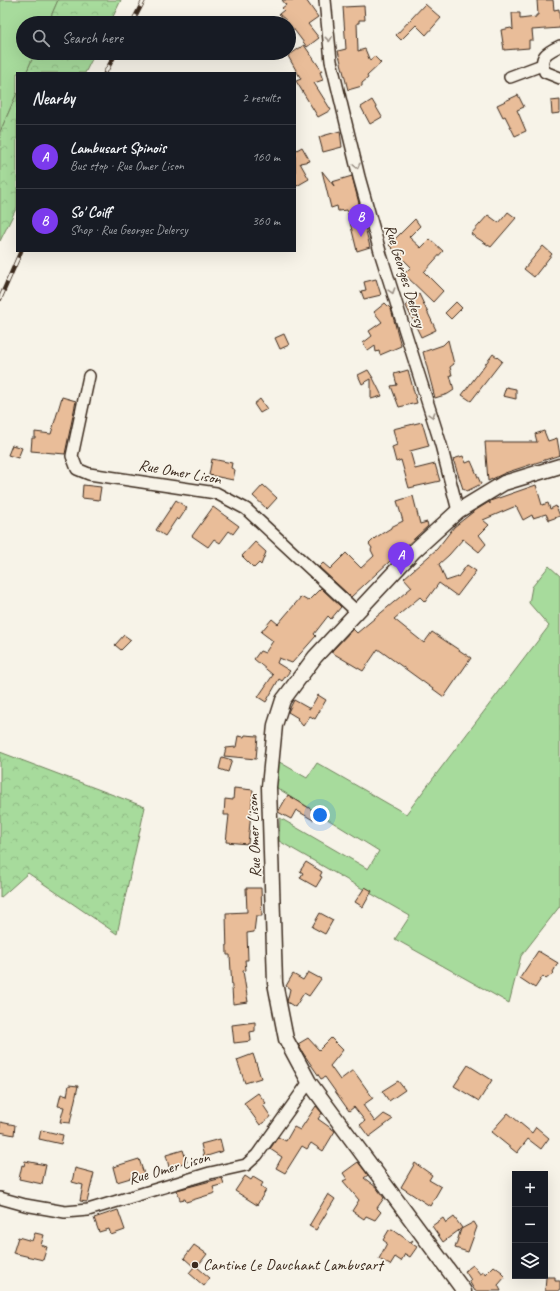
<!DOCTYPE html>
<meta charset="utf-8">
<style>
:root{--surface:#171b24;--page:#242831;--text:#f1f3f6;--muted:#9ea1a6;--line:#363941;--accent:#7c3aed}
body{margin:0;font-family:Caveat,sans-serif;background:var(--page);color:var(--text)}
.controls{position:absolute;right:12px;bottom:12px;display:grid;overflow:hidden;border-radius:0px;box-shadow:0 4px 16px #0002}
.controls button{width:36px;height:36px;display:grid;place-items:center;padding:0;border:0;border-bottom:1px solid var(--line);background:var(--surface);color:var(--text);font:20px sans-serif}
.you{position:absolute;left:320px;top:815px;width:14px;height:14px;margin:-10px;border:3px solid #fff;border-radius:50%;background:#1a73e8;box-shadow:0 0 0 6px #1a73e833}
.badge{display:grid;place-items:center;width:26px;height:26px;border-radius:50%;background:var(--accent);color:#fff;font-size:13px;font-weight:700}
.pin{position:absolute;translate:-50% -33px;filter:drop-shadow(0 1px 2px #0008)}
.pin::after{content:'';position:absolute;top:21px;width:14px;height:12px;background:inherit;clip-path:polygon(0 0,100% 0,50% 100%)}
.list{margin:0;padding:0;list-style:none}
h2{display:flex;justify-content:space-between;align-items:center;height:52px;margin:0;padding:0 16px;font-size:17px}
h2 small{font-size:13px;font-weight:400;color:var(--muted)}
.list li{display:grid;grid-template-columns:26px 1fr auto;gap:12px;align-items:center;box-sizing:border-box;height:64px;padding:0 16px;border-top:1px solid var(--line)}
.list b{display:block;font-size:15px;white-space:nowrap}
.list p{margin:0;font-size:13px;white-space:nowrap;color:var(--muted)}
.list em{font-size:13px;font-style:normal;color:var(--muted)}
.icon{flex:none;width:22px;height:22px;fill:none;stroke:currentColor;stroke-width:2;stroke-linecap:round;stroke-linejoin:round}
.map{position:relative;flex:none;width:560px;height:1291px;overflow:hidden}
.search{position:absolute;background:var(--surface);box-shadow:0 4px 16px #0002;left:16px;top:16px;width:280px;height:44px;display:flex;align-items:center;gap:10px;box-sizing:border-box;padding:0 14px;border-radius:22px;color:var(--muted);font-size:15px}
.panel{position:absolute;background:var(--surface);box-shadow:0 4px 16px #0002;left:16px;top:72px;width:280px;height:180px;border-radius:0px}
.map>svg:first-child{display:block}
.grass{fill:#a7db9c;stroke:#71825d}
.forest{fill:url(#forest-crowns);stroke:#71825d}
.building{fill:#e9bd99;stroke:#3b2a1e}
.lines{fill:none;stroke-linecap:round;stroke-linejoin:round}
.minor-casing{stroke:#3b2a1e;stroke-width:14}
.tertiary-casing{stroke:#3b2a1e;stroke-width:17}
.minor{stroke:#f7f3e8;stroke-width:11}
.tertiary{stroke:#f7f3e8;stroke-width:14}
.rail-casing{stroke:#3b2a1e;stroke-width:4.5}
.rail{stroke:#f7f3e8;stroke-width:3;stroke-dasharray:9;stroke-linecap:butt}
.oneway{stroke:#998e83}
.poi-dot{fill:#3b2a1e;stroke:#f7f3e8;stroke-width:1.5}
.labels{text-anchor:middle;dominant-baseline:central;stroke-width:3.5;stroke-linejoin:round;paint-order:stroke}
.street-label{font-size:16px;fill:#3b2a1e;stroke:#f7f3e8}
.poi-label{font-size:16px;fill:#3b2a1e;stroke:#f7f3e8;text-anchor:start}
</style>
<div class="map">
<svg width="560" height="1291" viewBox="0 0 560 1291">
<defs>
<pattern id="forest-crowns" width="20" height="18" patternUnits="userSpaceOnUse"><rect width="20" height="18" fill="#a7db9c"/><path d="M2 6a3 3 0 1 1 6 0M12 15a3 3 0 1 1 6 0" fill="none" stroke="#91bc86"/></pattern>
</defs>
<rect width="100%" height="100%" fill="#f7f3e8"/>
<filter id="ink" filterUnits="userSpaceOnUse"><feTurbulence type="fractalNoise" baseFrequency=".025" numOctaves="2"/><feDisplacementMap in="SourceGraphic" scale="8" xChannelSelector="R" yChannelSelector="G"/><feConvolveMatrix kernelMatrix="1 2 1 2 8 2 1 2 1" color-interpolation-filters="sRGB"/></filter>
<g filter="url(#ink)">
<g class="grass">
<path d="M0,0H58L48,23H23V53H35L26,73H17V93L0,132Z"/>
<path d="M549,566L560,576V906L521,956L509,1003L395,939L410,916L279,841L280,818L368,869L379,851L274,786L276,760L307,778L317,763L406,814L549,626L529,603L532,587Z"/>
</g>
<g class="forest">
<path d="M58,0H121L110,23H48Z"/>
<path d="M35,53H95L85,73H26Z"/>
<path d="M17,93V207L0,241V132Z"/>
<path d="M0,752L145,807L117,934L28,873L0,898Z"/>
</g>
<g class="building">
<path d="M282,0H306L318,17L308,24L319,38L307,47L289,23L279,14L284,10L282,8L286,5Z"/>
<path d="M537,0H553L554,10L559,9L560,28L532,30L533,40H529V48L504,50L501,30L511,28L513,30L512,13H520V19L536,17V15H538Z"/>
<path d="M425,4L441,18L426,35L416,25L401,40L396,35Z"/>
<path d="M364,6L365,20H359V23H357L358,51L365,49L370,61L374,56L381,63L367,76L368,78L362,83V86L348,90L338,51L346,49L343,7Z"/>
<path d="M304,45L322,71L320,72L323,80L314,83L331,110L318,117L296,81L301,79L288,56Z"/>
<path d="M518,95L524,107L517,110L526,131L515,136L505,116L503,117L497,105Z"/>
<path d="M372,100L382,117L370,124L361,107Z"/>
<path d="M560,100V113L552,114L551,101Z"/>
<path d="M340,131L342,147L323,152L319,137Z"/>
<path d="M302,147L310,161L300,163L309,179L295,187V151Z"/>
<path d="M322,171L334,186L332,182L352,176L370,247L357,251L347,210L338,211L337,206L331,208Z"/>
<path d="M508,212L516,218L491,247L471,234L488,215L499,223Z"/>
<path d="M415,219L420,226L409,237L421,248L430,239L443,251L424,272L443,291L433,302L404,274L411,267L389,245Z"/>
<path d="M543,246L552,254L534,277L524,269Z"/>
<path d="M376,279L381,295L364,299L361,291L366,290L364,282Z"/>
<path d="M419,294L436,330L421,337L406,306Z"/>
<path d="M456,302L462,308L451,319L445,313Z"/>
<path d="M385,303L391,309L401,346L380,355L379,351L376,352L375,346L368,351L363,343L372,336L369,331L382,322L374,312Z"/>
<path d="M284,334L289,345L280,349L275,338Z"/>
<path d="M448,340L454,364L450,367L452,375H450L454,390L448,394L435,398L423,352L443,345Z"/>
<path d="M493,354L502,361L471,401L462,395Z"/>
<path d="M368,370L373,378L382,396L371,399V379L362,384L358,375Z"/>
<path d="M408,370L417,403L399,407L391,386L397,385L394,374Z"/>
<path d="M506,387L516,389V399L503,396Z"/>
<path d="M62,397L76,401L65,454L31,451L32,438H35V432L51,434Z"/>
<path d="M260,399L267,409L260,413L254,404Z"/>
<path d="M422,422L429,446L410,451L415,469L435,464L440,481L409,488L401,460L396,462L392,447L397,445L393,429Z"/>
<path d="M544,431L548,441L557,438L560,455L505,473L488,481L485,442H537L535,434Z"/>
<path d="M12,445L22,448L18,458L8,455Z"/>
<path d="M463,456L466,463L471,461L481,484L467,491L463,489L453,459Z"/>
<path d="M212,459L232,463L231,468L235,470L233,480L209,475Z"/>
<path d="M83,485L101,487L99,500L82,498Z"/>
<path d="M263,485L277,498L267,509L253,496Z"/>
<path d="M536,485L542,505L548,503L550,509L556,506L560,516L549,520L546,514L533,518L532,515L523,520L516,506L483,520L489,525L479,535L486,544L479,552L463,539L449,555L439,564L446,581L458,577L467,565L476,571L457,596L439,583L425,602L420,597L394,619L424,643L432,632L471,658L444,697L378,649L363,671L331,652L353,629L357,633L412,587L404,578L437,549L454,527L473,512L489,502L490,504V501Z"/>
<path d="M413,496L420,524L427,522L428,526L351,597L319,567L323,563L330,569L346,553L361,568L374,556L371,550L372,548L369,544L375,538L391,528V527L403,521L397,501Z"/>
<path d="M176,500L187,508L179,520L177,518L165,536L156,530Z"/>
<path d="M213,507L239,526L233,534L229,531L220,543L214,539L208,547L192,536Z"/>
<path d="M255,542L266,552L261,565L259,563L254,568L242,556Z"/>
<path d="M321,588L341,607L331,619L328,616L314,634L316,636L292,663L279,658L277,663L290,671L282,681L279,679L266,702L258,697L273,675L254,659L260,651L265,653L273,641L261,632L272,619L278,624L301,597L308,601Z"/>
<path d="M124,635L131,640L121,650L115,645Z"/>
<path d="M318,695L326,700L315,719L310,716L303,726L297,719L298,718L288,712L294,700L310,709Z"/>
<path d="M245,735L258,736L256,759L224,756L226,748L236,747L238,736L244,737Z"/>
<path d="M222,757L232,760L228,772L219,769Z"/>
<path d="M234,788L253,790L248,844L226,842L229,815H224L225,799L233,800Z"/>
<path d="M288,795L317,813L313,820L296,810L291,819L278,812Z"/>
<path d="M306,862L322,872L320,876L322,877L316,887L300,878L303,873L300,871Z"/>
<path d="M365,887L372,891L363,907L355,902Z"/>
<path d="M246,888H261L262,916H256L254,932L247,933L248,960H245L246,970L243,971L248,1002L233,1004L230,955H227L226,913L247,912Z"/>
<path d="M320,913L333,920L325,934L312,927Z"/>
<path d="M538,951L558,963L553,972L554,973L546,979L543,976L535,988L520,978Z"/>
<path d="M308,972L321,979L309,996L304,993L295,1007L287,1002L290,989L286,986L293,974L303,980Z"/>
<path d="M255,1022V1031L250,1032L251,1041L234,1043L232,1025Z"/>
<path d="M308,1038L319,1050L331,1038L343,1050L330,1066L340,1080L353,1070L373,1098L363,1105L375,1122L384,1114L393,1119L369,1137L360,1125L365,1121L354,1107L349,1111L325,1077L321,1079L303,1053L298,1044Z"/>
<path d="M253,1054L261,1078L245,1083L237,1060Z"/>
<path d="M468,1065L492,1080L479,1101L454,1086Z"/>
<path d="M398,1081L405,1090L389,1101L382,1091Z"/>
<path d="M69,1085L78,1086L70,1123L60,1122L64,1107L58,1106L61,1094L67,1096Z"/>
<path d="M258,1093L266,1103L263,1105L271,1117L260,1125L244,1103Z"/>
<path d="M316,1106L322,1113L318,1119L335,1131L323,1151L311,1143L307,1149L302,1146L285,1173L276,1168L282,1157L270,1149L278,1137L286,1141L294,1127L300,1130Z"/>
<path d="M508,1113L532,1133L536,1127L549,1138L541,1149L528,1139L517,1153L491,1132Z"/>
<path d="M0,1122L15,1125L14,1135L0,1132Z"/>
<path d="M41,1130L63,1135L61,1144L39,1139Z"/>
<path d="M220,1139L223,1151L204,1157L201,1144Z"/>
<path d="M183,1150L187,1162L169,1167L166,1155Z"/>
<path d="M139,1159L144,1174L117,1182L113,1167Z"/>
<path d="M25,1161L46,1165L42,1184L19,1179L22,1165L24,1166Z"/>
<path d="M358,1162L368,1175L364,1178L376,1187L384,1198L377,1208L381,1212L375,1220L366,1216L364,1219L352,1211L359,1200L343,1181L347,1179L343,1173Z"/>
<path d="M415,1163L432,1175L429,1180L441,1187L430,1206L401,1187Z"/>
<path d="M75,1168L94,1173L87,1202L80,1201L83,1185L72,1182Z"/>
<path d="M245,1176L251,1180L253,1177L263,1183L261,1186L266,1190L257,1205L235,1191Z"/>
<path d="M222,1178L224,1184L213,1187L215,1193L186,1202L185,1199L180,1200L177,1190Z"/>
<path d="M328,1194L335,1199L316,1230L309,1226Z"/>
<path d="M118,1210L125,1230L111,1235L109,1229L99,1232L94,1218Z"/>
<path d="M454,1217L462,1228L443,1242L432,1226L443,1218L446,1223Z"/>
<path d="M474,1222L477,1227L468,1252L455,1248L461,1229Z"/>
<path d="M392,1229L410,1242L413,1240L411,1243L417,1247L410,1257L405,1254L401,1261L395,1257L390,1265L379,1259L387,1243L383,1240L389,1230Z"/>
<path d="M35,1233L44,1235L41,1245L47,1247L43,1260L13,1253L18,1237L32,1241Z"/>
<path d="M194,1245L207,1254L197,1267L210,1278L204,1286L189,1273L194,1267L184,1258Z"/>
<path d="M473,1265L480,1274L484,1272L485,1275L494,1266L502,1272L501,1273L505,1277L498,1285L501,1291H475L469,1281L471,1280L465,1271Z"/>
<path d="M546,1277H555V1281H560V1291H545Z"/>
</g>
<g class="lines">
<defs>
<g id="minor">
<path d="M325,0L331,61L359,177L381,255L441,445L458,511"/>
<path d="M560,46C547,52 538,57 545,72L560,78"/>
<path d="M510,77L542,65"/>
<path d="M89,376L72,456L77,469L89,474L216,493L246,509L356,611"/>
<path d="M0,1198L25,1205L65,1212L88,1210L210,1173L246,1165L257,1155L309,1082"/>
</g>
<path id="tertiary" d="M464,1291L309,1082L286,1039L275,983L269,787L275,725L283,700L315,657L414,551L458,511L504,483L560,466"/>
</defs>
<use href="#minor" class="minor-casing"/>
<use href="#tertiary" class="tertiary-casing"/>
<use href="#minor" class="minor"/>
<use href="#tertiary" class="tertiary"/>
<defs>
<g id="rail">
<path d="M132,23L144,0"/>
<path d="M105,73L116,53"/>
<path d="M0,299L21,251"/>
</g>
</defs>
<use href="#rail" class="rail-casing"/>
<use href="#rail" class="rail"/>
</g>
<defs><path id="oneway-chevron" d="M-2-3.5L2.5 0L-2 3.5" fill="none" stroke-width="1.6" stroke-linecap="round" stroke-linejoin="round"/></defs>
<g class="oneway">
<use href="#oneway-chevron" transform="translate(329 39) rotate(84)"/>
<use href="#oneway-chevron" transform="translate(357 166) rotate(76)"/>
<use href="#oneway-chevron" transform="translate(392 291) rotate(73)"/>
<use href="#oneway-chevron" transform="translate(432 415) rotate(73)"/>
</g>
</g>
<circle class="poi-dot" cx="195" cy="1265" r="4"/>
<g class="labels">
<g class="street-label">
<text transform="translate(405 276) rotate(73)">Rue Georges Delersy</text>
<text transform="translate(180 472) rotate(10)">Rue Omer Lison</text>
<text transform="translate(254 836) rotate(-92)">Rue Omer Lison</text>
<text transform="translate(169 1168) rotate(-16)">Rue Omer Lison</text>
</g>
<g class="poi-label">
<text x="203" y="1265">Cantine Le Dauchant Lambusart</text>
</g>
</g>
</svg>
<div class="controls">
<button>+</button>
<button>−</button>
<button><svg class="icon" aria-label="layers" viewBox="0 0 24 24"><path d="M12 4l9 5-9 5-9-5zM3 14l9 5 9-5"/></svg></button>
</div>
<div class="you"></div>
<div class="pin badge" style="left:401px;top:575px">A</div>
<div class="pin badge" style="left:361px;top:237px">B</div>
<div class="search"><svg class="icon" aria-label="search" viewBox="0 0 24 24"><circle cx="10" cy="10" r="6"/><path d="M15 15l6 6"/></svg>Search here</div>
<section class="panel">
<h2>Nearby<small>2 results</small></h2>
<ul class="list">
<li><span class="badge">A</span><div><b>Lambusart Spinois</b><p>Bus stop · Rue Omer Lison</p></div><em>160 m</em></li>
<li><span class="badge">B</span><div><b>So' Coiff</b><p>Shop · Rue Georges Delersy</p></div><em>360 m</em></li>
</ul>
</section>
</div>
